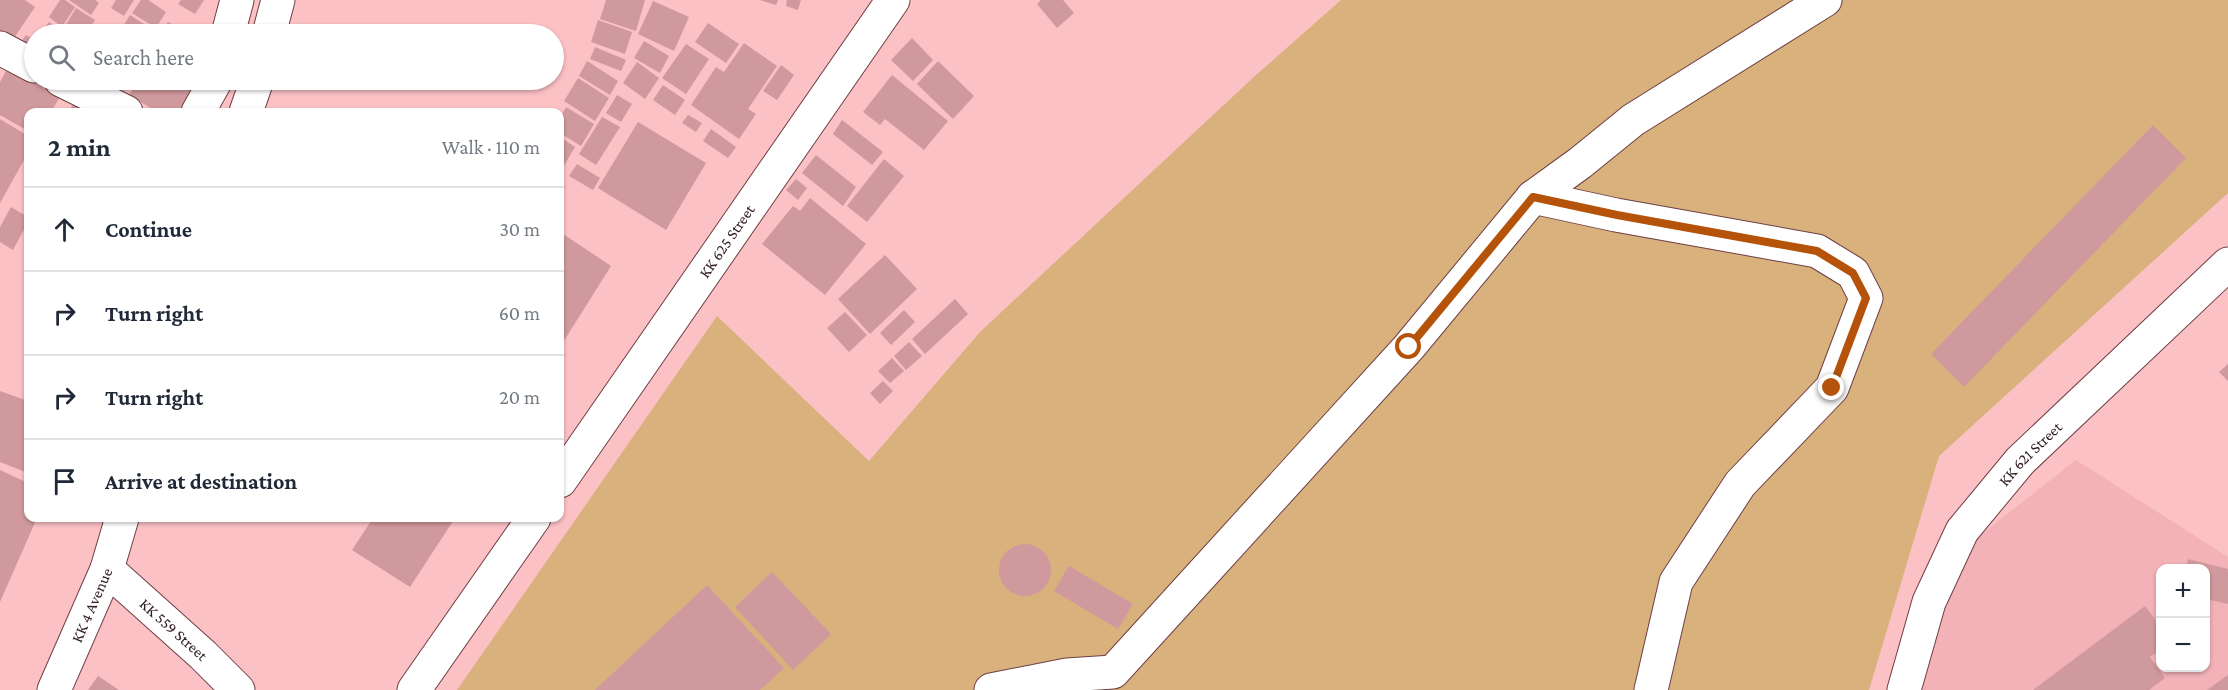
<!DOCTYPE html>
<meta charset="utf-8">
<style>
:root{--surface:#fff;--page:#f2f2f3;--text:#1f2937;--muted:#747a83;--line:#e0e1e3}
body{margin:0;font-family:"Crimson Pro",serif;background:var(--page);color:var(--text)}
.controls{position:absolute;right:18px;bottom:18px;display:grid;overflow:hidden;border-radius:12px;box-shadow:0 2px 4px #0004}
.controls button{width:54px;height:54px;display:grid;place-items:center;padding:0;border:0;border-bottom:2px solid var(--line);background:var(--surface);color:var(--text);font:30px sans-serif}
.stop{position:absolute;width:18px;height:18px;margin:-14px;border:4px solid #b45309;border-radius:50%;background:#fff}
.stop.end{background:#b45309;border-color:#fff;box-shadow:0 2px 6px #0008}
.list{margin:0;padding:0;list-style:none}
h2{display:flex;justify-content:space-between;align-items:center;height:78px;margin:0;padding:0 24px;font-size:26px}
h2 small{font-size:20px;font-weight:400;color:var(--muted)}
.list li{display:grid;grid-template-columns:39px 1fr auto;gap:18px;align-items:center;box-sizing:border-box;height:84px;padding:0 24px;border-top:2px solid var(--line)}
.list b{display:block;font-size:22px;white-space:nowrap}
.list em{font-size:20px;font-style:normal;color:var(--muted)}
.icon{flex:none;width:33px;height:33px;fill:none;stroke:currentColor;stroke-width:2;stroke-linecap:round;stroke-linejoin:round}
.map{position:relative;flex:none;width:2228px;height:690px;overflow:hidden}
.search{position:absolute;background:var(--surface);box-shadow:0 2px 4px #0004;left:24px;top:24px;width:540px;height:66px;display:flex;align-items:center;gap:15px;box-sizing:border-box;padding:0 21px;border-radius:33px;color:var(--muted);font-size:22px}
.panel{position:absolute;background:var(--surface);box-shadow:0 2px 4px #0004;left:24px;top:108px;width:540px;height:414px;border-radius:12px}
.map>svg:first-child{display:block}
.built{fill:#f3b2b7;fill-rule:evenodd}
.green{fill:#d9b17c}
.building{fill:#d0999d}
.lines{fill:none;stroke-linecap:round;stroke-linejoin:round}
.minor-casing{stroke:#6f3f44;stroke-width:35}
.major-casing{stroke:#6f3f44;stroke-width:35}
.minor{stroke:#fff;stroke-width:33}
.major{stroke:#fff;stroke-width:33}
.route{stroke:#b45309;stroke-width:8}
.labels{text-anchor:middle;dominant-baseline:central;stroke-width:5;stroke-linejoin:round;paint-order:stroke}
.street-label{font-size:16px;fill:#311c1e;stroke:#fbc1c5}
</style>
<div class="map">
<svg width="2228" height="690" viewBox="0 0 2228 690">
<rect width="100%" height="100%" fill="#fbc1c5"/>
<path class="built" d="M2076,460L2228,557V690H1914L1950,559ZM2160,568H2206V668H2160Z"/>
<path class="green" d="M1341,0H2228V193L1939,456L1869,690H457L717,316L869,461L980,332L1256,75Z"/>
<g class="building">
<path d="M0,0H25L35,7L12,41L0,33Z"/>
<path d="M60,0H65L75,7L62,27L49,17Z"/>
<path d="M69,0H95L99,3L91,15Z"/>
<path d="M116,0H134L124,16L111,8Z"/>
<path d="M141,0H148L166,12L156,28L132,13Z"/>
<path d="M181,0H204L195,14L178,4Z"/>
<path d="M606,0H645L636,31L600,19Z"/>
<path d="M760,0H778L776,5Z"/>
<path d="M787,0H801L798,10L786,6Z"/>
<path d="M1041,0H1063L1074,13L1057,28L1037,4Z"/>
<path d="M653,1L689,17L674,51L638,34Z"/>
<path d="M76,8L95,20L86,34H79L65,26Z"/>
<path d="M130,15L153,30L150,34H118Z"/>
<path d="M598,20L632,32L625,54L591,42Z"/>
<path d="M49,22L65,33L64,34H40Z"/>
<path d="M168,22L182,31L180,34H160Z"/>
<path d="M708,23L739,44L726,63L695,42Z"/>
<path d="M189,27L201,34H184Z"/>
<path d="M26,35L34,40V58L18,46Z"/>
<path d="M912,38L933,60L913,81L891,60Z"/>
<path d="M644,41L669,56L660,73L634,58Z"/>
<path d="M744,43L777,66L748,109L756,114L739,139L691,105L716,67L724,72Z"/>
<path d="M686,44L709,59L686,94L662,78Z"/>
<path d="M595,47L626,60L621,71L590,59Z"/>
<path d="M12,60L34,80H45L64,90L51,112H28V131L0,115V82Z"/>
<path d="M587,61L618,81L610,95L579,76Z"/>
<path d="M938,61L974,96L953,119L917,84Z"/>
<path d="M637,62L659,78L645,99L623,83Z"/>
<path d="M781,65L794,75L777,100L763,91Z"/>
<path d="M892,75L948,121L924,150L885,119L880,125L863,112Z"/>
<path d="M578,78L609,98L595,121L564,101Z"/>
<path d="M90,80H125L126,81L117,96Z"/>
<path d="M139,80H198L178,112H157L129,95Z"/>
<path d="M663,85L685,100L675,115L653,100Z"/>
<path d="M617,95L632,104L621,122L606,113Z"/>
<path d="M78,97L94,112H68Z"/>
<path d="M566,107L594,124L581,146L560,133V118Z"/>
<path d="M688,115L702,123L696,132L682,123Z"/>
<path d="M602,117L620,127L596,165L579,154Z"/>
<path d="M0,119L28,136V153L0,203Z"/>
<path d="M842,120L883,152L872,165L833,134Z"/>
<path d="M638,122L706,163L666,230L598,188Z"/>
<path d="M2153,125L2186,158L1964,387L1931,354Z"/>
<path d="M711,129L736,147L728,158L703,141Z"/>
<path d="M560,137L575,147L562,169L560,167Z"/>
<path d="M816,155L856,187L843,206L802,173Z"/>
<path d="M884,159L904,176L867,222L847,206Z"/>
<path d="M577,164L600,178L593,190L569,176Z"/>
<path d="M796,179L807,188L798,200L786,190Z"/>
<path d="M810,198L866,244L825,295L762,244L793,206L800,211Z"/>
<path d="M11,207L28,217V222L13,250L0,242V227Z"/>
<path d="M560,232L611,266L560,347Z"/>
<path d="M885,255L917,289L870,334L838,299Z"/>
<path d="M955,299L968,314L925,354L912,339Z"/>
<path d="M904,310L915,322L891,345L880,333Z"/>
<path d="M845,312L867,335L849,352L827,328Z"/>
<path d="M909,342L922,356L906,370L894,356Z"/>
<path d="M892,358L904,371L890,383L878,371Z"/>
<path d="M2228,364V381L2219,372Z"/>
<path d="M883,381L893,391L880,404L870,393Z"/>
<path d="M0,391L28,401V473L0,462Z"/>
<path d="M0,470L28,483V518H37L0,602Z"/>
<path d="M373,518H455L410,587L352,550Z"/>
<circle cx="1025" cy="570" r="26"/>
<path d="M2188,559L2228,569V604L2206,599V568H2186Z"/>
<path d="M1069,566L1133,604L1118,629L1054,591Z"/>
<path d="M772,572L831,634L793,670L735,607Z"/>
<path d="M707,585L784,668L760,690H595Z"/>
<path d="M2145,606L2160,626V650L2150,657L2165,678L2149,690H2033Z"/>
<path d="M2228,675V690H2207Z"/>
<path d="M98,676L119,690H88Z"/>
</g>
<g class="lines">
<defs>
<g id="minor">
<path d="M228,34L237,0"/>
<path d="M0,48L34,66"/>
<path d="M61,80L126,112"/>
<path d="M198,112L216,80"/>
<path d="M1533,197L1616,215L1817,251L1853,273L1866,298L1832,388L1740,484L1676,582L1651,690"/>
<path id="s1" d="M560,481L893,0"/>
<path d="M414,690L534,518"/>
<path d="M991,690L1067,675L1113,672L1409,347L1533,197L1580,163L1633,120L1825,0"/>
<path id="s2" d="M1904,690L1929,602L1962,531L2020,461L2228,264"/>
</g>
<g id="major">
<path d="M269,34L278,0"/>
<path d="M246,112L257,80"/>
<path id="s3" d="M107,569L203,655L238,690"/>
<path id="s4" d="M54,690L107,569L122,518"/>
</g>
</defs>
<use href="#minor" class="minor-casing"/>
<use href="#major" class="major-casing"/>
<use href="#minor" class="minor"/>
<use href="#major" class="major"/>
</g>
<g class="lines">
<path class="route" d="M1409,347L1533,197L1617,215L1817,251L1853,273L1866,298L1832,388"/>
</g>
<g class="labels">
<g class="street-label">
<text stroke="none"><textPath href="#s1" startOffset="292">KK 625 Street</textPath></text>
<text stroke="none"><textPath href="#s2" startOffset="273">KK 621 Street</textPath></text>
<text stroke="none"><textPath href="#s4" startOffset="93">KK 4 Avenue</textPath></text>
<text stroke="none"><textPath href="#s3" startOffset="90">KK 559 Street</textPath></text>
</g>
</g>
</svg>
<div class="controls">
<button>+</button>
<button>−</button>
</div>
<div class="stop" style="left:1409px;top:347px"></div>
<div class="stop end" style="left:1832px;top:388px"></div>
<div class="search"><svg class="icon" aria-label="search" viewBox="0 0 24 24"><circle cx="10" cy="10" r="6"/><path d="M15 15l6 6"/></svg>Search here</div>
<section class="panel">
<h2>2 min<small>Walk · 110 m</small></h2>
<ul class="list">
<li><svg class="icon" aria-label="ahead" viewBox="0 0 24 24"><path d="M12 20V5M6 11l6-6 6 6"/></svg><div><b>Continue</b></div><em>30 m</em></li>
<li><svg class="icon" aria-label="right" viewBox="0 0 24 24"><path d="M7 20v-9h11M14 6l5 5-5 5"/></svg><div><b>Turn right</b></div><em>60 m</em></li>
<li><svg class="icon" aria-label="right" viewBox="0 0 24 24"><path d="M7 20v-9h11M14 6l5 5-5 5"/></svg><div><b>Turn right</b></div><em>20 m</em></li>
<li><svg class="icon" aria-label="arrive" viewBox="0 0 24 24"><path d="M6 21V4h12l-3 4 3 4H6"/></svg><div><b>Arrive at destination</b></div></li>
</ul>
</section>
</div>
